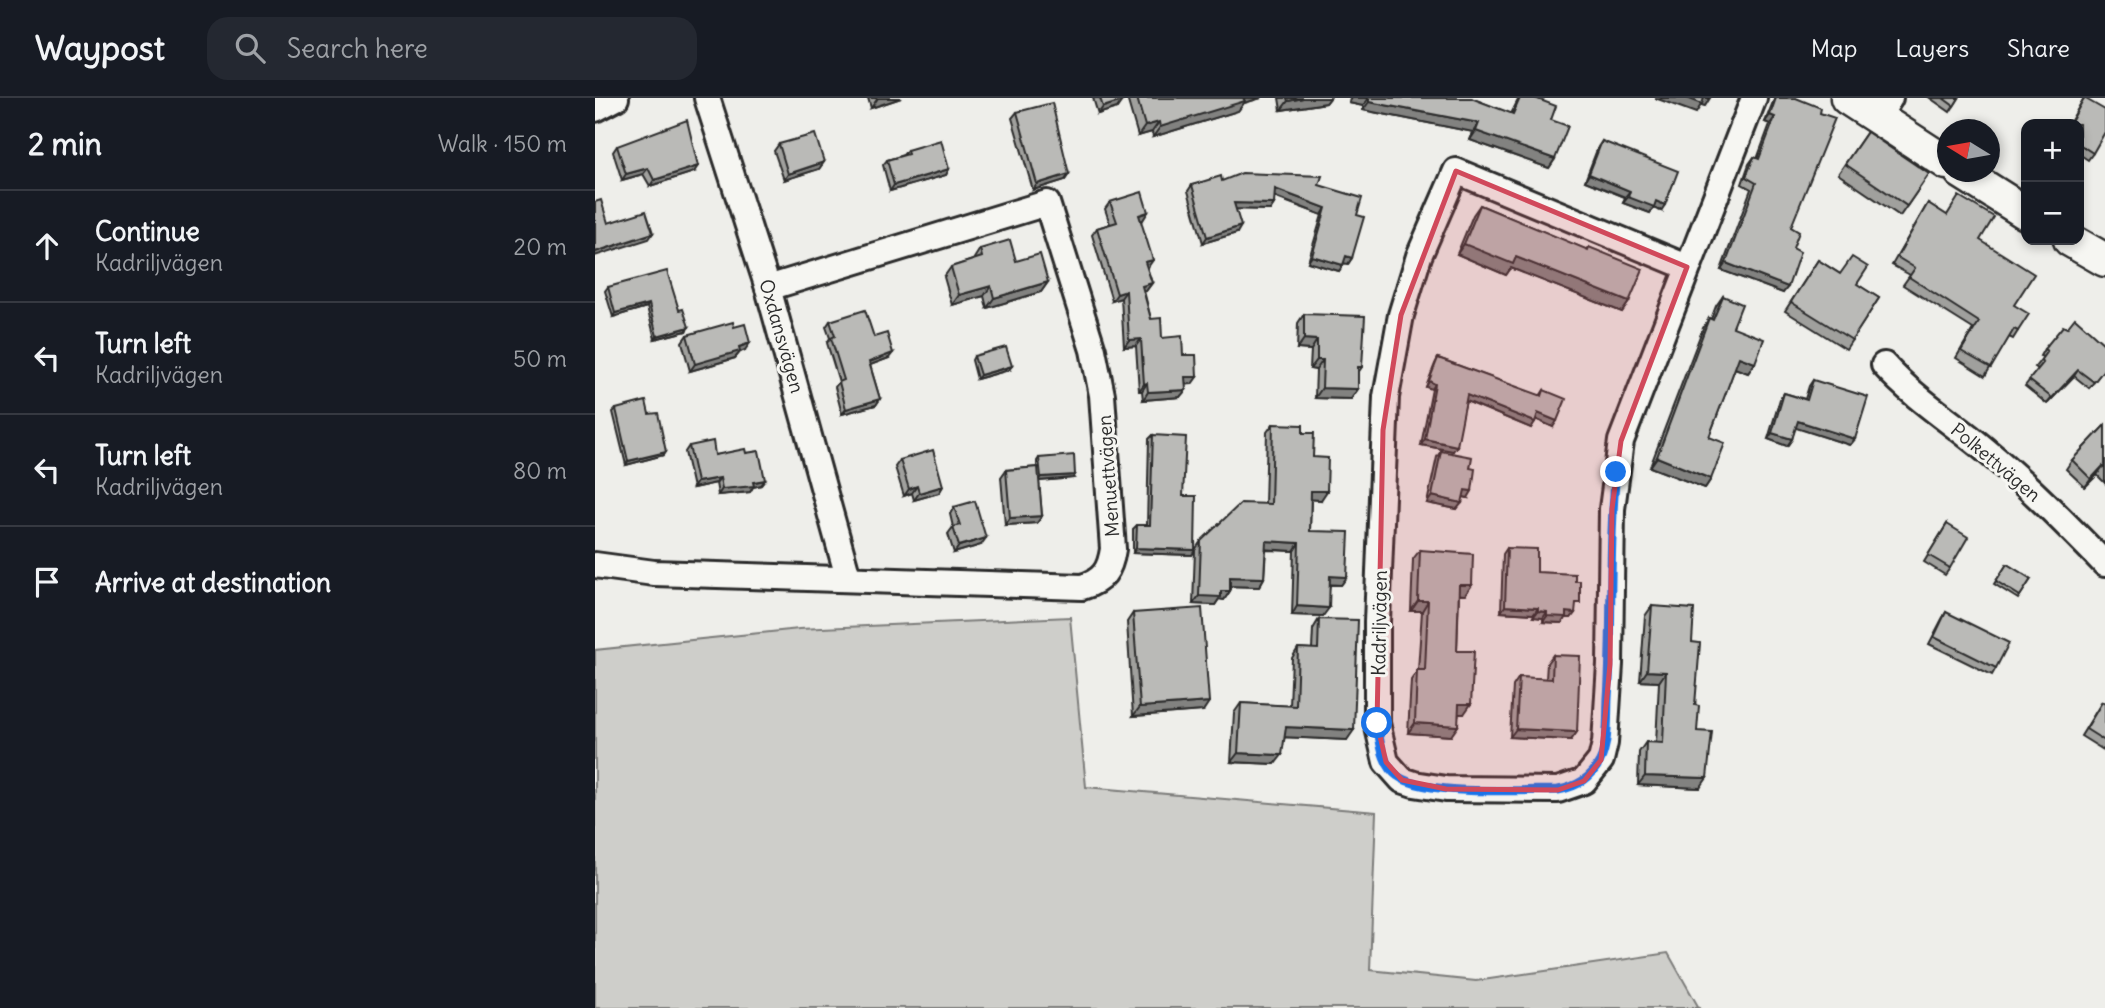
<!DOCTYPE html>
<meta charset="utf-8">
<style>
:root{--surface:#171b24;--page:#242831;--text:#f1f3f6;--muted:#9ea1a6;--line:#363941}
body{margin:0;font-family:Delius,sans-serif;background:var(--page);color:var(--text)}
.controls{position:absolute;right:21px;top:21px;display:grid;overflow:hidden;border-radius:14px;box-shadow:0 4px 10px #0003}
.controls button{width:63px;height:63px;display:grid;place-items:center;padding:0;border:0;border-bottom:2px solid var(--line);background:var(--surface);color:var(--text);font:35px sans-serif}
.compass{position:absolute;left:1342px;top:21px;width:63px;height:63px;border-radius:50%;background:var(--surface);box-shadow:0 4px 10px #0003;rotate:281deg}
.stop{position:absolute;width:21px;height:21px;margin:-16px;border:5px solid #1a73e8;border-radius:50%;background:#fff}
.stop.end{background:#1a73e8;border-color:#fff;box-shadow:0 2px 7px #0008}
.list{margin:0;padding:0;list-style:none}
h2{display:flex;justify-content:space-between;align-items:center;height:91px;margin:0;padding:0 28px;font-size:30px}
h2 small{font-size:23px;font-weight:400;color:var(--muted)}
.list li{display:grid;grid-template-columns:46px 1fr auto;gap:21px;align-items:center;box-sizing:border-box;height:112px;padding:0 28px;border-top:2px solid var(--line)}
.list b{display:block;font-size:26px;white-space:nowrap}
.list p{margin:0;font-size:23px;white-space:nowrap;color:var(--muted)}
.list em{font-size:23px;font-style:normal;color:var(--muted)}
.icon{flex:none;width:38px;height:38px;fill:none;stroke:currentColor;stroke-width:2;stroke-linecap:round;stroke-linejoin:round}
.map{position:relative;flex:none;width:1510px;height:910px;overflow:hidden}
header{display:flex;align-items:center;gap:42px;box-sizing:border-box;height:98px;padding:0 35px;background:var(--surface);border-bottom:2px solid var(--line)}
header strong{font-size:33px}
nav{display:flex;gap:38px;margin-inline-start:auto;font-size:24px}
.search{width:490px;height:63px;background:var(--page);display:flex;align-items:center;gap:18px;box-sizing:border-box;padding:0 24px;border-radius:21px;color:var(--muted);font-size:26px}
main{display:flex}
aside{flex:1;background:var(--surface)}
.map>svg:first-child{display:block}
.green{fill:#cececa;stroke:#7c7c7a;stroke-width:2}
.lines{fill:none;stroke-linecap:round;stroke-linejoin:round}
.minor-casing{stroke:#2b2b2b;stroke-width:30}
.tertiary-casing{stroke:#2b2b2b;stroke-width:37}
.minor{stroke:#f6f6f2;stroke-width:24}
.tertiary{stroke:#f6f6f2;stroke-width:32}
.wall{fill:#a0a09d;stroke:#2b2b2b;stroke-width:2}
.shaded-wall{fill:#828280;stroke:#2b2b2b;stroke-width:2}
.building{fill:#babab7;stroke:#2b2b2b;stroke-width:2}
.route{stroke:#1a73e8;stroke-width:9}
.marked{fill:#d1495b;fill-opacity:0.2;stroke:#d1495b;stroke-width:5;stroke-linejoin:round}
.labels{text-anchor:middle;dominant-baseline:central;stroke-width:6;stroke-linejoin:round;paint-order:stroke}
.street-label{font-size:19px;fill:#2b2b2b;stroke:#f6f6f2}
</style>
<header>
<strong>Waypost</strong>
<div class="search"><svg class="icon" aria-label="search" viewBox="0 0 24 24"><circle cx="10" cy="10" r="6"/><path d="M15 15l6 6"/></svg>Search here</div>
<nav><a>Map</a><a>Layers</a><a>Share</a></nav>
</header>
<main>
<aside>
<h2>2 min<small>Walk · 150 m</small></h2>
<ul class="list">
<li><svg class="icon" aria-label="ahead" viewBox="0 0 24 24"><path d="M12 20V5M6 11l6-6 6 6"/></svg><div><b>Continue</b><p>Kadriljvägen</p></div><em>20 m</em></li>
<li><svg class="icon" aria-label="left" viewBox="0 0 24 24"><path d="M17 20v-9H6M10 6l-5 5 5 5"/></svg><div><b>Turn left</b><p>Kadriljvägen</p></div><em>50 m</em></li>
<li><svg class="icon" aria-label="left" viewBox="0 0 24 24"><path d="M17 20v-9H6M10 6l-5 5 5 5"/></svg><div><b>Turn left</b><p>Kadriljvägen</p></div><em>80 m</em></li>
<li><svg class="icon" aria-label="arrive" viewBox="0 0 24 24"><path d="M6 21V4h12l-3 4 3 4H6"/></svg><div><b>Arrive at destination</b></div></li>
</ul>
</aside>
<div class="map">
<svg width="1510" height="910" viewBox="0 0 1510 910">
<rect width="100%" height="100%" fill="#eeeeea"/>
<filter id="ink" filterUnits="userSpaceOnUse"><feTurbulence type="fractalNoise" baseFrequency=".0143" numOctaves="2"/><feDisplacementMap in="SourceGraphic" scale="14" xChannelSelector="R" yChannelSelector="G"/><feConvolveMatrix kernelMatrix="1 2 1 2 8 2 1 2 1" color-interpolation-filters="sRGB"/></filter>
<g filter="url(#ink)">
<path class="green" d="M475,519L491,689L781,714L775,872L881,883L1073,855L1104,910H0V552L204,531Z"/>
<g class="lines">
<defs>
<g id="minor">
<path d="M112,0L173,190L253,479"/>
<path d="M0,11L21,0"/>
<path d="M1282,20L1295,0"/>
<path d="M1092,169L861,73L824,158L806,217L791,299L782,524V625L791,664L807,682L819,686L851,691L963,692L989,683L1006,662L1010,645L1015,566L1017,411L1026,343L1159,0"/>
<path d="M1289,267C1319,300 1354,322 1388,350C1432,386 1471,426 1510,466"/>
<path d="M0,467L59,475L487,489C508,483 515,472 518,451L507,297L498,252L452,105L173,190"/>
</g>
<g id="tertiary">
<path d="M1252,0L1352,65"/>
<path d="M1366,74L1431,115"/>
<path d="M1475,142L1510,162"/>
</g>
</defs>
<use href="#minor" class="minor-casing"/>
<use href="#tertiary" class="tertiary-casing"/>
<use href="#minor" class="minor"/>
<use href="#tertiary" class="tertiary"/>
</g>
<g class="wall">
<path d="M273,0H306L276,10Z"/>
<path d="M498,0H526L522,10L503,16Z"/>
<path d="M532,0H666L649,5L643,13L558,39L557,34L543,38Z"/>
<path d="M684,0H735L731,5L686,12Z"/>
<path d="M755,0H876L916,16L924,0H940L956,22L960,61L954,70L875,42L878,34L768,12V8L754,5Z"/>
<path d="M1180,0H1201L1196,129L1198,150L1188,195L1126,172L1156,91L1147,86L1154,66L1159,59L1162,61L1175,26L1170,24L1178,4Z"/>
<path d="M1335,0H1364L1355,14Z"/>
<path d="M1489,0L1498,55L1493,62L1484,56V26H1474Z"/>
<path d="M422,14L474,76L470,82L438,92L417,20Z"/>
<path d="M1272,34L1334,76L1305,118L1243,76Z"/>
<path d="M1007,43L1066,113L1058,110L1055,115L1028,105L1030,99L990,83L1003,49Z"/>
<path d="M184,46L229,64L224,71L189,82L179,53Z"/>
<path d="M22,48L99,74L55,88L48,76L27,82L18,54Z"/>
<path d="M312,52L354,71L351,77L295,93L288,67L292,62L308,57Z"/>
<path d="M627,83L724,87L762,117L757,160L753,166L749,165L744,173L713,164L727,117L679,99V106L675,112L641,111L642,135L608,145L593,93L597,87Z"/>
<path d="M515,104L548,122H546L553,169H552L557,185L551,193H549L556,221L567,240L588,257L597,286H590L585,299L548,302L547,293H544L541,248L529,249L526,200L517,203L497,137L502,130L515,126L510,111Z"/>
<path d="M1333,105L1385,142L1419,207L1423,233L1418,241L1414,239L1390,278L1361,260L1378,231L1308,187L1315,177L1297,167Z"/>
<path d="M885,107L992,152L994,149L1034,204L1027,214L916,170L911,177L862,156L878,117Z"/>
<path d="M385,151L421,163L453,184L446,194L392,210L389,198L357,207L349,179L356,169L378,162Z"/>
<path d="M1223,162L1284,200L1251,251L1190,213Z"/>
<path d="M13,189L84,212L91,233L60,241L52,209L18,219L10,193Z"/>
<path d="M1128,198L1138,229L1160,265L1153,275L1140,270L1114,339L1116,381L1110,390L1055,369L1108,230L1114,220L1116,221L1121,208Z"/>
<path d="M709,216L767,269L763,275V291L756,301L720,300L721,272L715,271L716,252L702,251L703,225Z"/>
<path d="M235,223L279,239L294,260L275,267L285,301L281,307L247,316L240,289L244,284L232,245L235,240L231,229Z"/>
<path d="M139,229L150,252L145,254L140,260L95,273L87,244L92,237Z"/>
<path d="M1449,251L1510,270L1494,290L1479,278L1452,306L1430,288L1443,271L1440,269L1448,259L1445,258Z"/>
<path d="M379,258L414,272L382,281L377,262Z"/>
<path d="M843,260L945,298L949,292L958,329L941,321L936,330L871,303L858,353L826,347L837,291L831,289L840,266Z"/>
<path d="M1218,282L1260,341L1255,347L1200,329L1197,341L1192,348L1173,341L1185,301L1189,295L1210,301L1214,288Z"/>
<path d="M21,311L54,316L71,354L69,357L31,367L18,314Z"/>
<path d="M678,326L708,335L718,359L726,402L716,401L715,433L752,479L746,487H735L728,518L697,517L699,453L671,452L669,480L664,489L635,488V493L629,502L624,501L620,507L598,506L600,452L606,443L670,406L672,334Z"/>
<path d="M1510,327V385L1502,377L1490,389L1471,371L1477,362Z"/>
<path d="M558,337L588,398L600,452L597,457L538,455V431L542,427H552L554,341Z"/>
<path d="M94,348L120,357L151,355L170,382L166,387L158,389L155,394L123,397L121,385L98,390L90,354Z"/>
<path d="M846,353L873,400L868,399L862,411L832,405L842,359Z"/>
<path d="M444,360L478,380L444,383L447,418L442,425L410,427L406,379L411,372L442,369V363Z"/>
<path d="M305,362L348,388L344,395L319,402L317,395L309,398L300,369Z"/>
<path d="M359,409L386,447L359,455L353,436L358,429L355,416Z"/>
<path d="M1352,426L1355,470L1350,477L1329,464Z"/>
<path d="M912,450L942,474L980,511V515L976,520H970L967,525L948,524V520L938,519L939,516L906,514L908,456Z"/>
<path d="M825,452L870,497H864L862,553L869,616H864L856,638L813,635L816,582L823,572L827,513H816L818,461Z"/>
<path d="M1412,466L1436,481L1423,501L1399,486Z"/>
<path d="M1057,508L1097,544L1105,690L1043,687L1044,654L1051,644L1061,645L1064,584L1045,583L1050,518Z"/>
<path d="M1351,514L1401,570L1397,577L1334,546L1347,521Z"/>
<path d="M538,515L608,613L538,618L532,524Z"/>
<path d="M724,521L752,642L690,639L680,666L636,664L639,615L646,605L695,608L697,560L703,550L717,551L718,531Z"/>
<path d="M958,557L982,634L976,642L915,639L918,588L924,579L951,581L952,565Z"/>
<path d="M1507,604L1510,606V653L1486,638Z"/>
</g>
<g class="shaded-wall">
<path d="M283,0H306L276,10Z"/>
<path d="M645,0H666L649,5L643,13L558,39L565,29Z"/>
<path d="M708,0H735L731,5L686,12L693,3Z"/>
<path d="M757,0H774L768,8L754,5Z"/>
<path d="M1060,0H1115L1110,8L1106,7L1101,15Z"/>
<path d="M527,3L522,10L503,16L508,9Z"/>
<path d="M774,4L884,25L878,34L768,12Z"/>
<path d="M1175,17L1180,19L1175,26L1170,24Z"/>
<path d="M564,24L557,34L543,38L550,28Z"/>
<path d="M881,33L960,61L954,70L875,42Z"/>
<path d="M229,64L224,71L189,82L193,76Z"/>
<path d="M103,68L99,74L55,88L59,82Z"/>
<path d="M53,70L48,76L27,82L31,76Z"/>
<path d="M354,71L351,77L295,93L299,87Z"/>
<path d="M474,76L470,82L438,92L442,86Z"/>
<path d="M994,76L1035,93L1030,99L990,83Z"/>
<path d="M680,91L731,110L727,117L675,97Z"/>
<path d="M1033,99L1061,103L1070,107L1066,113L1058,110L1055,115L1028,105Z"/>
<path d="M639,105L679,106L675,112L635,111Z"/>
<path d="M553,114L548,122L539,124L544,117Z"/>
<path d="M646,128L642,135L608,145L612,139Z"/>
<path d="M58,135L54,141L0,158V154Z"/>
<path d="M869,146L921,159L1034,204L1027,214L916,170L911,177L862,156Z"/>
<path d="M717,158L748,167L744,173L713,164Z"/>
<path d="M751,158L757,160L753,166L747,165Z"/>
<path d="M558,162L553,169L545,171L550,164Z"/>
<path d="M1131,165L1193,189L1188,195L1126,172Z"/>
<path d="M453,184L446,194L392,210L399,200Z"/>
<path d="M557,185L551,193L542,195L547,188Z"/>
<path d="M396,188L389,198L357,207L364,197Z"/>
<path d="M531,193L526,200L517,203L522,196Z"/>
<path d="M54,206L52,209L18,219L20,215Z"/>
<path d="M94,229L91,233L60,241L62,238Z"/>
<path d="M546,241L541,248L529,249L534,242Z"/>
<path d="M709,241L722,242L716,252L702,251Z"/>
<path d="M155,245L150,252L145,254L140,260L95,273L100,266L144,249Z"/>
<path d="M298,255L294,260L270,269L274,264Z"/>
<path d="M1144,259L1160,265L1153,275L1137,269Z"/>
<path d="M722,262H728L721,272L715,271Z"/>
<path d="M417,268L414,272L382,281L385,277Z"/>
<path d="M1483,272L1479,278L1452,306L1457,300Z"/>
<path d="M590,279H602L597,286L585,287Z"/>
<path d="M834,283L840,286L837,291L831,289Z"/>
<path d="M552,285L547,293H544L549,286Z"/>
<path d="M727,290L763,291L756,301L720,300Z"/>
<path d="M591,292L585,299L548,302L553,294Z"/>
<path d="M872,297L940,324L936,330L869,302Z"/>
<path d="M285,301L281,307L247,316L251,311Z"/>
<path d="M943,315L962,323L958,329L940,321Z"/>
<path d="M1203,323L1260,341L1255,347L1198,329Z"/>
<path d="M1177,335L1197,341L1192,348L1173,341Z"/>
<path d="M830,341L862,348L858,353L826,347Z"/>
<path d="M71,354L69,357L31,367L33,363Z"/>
<path d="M1062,359L1116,381L1110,390L1055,369Z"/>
<path d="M1508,368L1502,377L1490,389L1496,381Z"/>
<path d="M480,377L478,380L443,383L446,379Z"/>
<path d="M125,380L121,385L98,390L102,384Z"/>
<path d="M170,382L166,387L158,389L155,394L123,397L127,391Z"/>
<path d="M322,388L317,395L309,398L314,391Z"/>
<path d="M348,388L344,395L319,402L324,395Z"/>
<path d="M870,392L877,393L873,400L865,398Z"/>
<path d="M716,393H732L726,402L710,401Z"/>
<path d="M837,398L867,405L862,411L832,405Z"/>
<path d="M447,418L442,425L410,427L415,420Z"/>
<path d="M391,440L386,447L359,455L364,448Z"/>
<path d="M671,443L704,445L699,453L666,451Z"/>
<path d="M541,450L600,452L597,457L538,455Z"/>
<path d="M735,478L752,479L746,487L729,486Z"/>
<path d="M635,479L669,480L664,489L630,488Z"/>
<path d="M864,487H877L870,497L857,496Z"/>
<path d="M626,493H635L629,502L624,501L620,507L598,506L604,498Z"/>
<path d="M823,503H833L827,513H816Z"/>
<path d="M702,508L734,510L728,518L697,517Z"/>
<path d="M910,508L943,510L939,516L906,514Z"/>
<path d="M943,513L952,514L948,520L938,519Z"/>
<path d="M971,514L980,515L976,520H970L967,525L948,524L952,518Z"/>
<path d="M1052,573L1071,574L1064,584L1045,583Z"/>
<path d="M614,604L608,613L538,618L545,609Z"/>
<path d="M864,606H876L869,616H858Z"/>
<path d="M820,625L863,628L856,638L813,635Z"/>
<path d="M691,629L759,632L752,642L685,639Z"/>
<path d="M921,631L982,634L976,642L915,639Z"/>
<path d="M643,655L687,657L680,666L636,664Z"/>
<path d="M1050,678L1112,680L1105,690L1043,687Z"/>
</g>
<g class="building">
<path d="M505,0H526L527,3L508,9Z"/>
<path d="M542,0H648L650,3L565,29L564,24L550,28Z"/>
<path d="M692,0H708L693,3Z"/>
<path d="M774,0H876L918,16L925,0H940L961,8L956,22L973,28L960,61L881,33L884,25L774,4Z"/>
<path d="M1092,0H1109L1107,6Z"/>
<path d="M1181,0H1201L1226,10L1225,15L1240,20L1196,129L1204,134L1198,150L1205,154L1193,189L1131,165L1161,85L1151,79L1159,59L1164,61L1180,19L1175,17Z"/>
<path d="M1348,0H1364L1359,8Z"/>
<path d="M1489,0L1510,12V34L1498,55L1484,46V26H1475Z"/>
<path d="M457,5L474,76L442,86L422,14Z"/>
<path d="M92,22L103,68L59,82L53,70L31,76L22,48Z"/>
<path d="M1272,34L1334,76L1312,108L1250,66Z"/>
<path d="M220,36L229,64L193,76L184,46Z"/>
<path d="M346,42L354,71L299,87L292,62L313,56L312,52Z"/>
<path d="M1007,43L1083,73L1070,107L1061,103L1059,109L1033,99L1035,93L994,76Z"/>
<path d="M647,75L727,78L724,87L767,100L762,117L769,119L757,160L751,158L748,167L717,158L731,110L680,91L679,106L639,105L646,128L612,139L597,87L626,78L627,83Z"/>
<path d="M547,94L553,114L544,117L558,162L550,164L557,185L547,188L556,221L566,220L567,240L587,238L588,257H601L602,279H590L591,292L553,294L552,285L549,286L546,241L534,242L531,193L522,196L502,130L522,124L515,104Z"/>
<path d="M1364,98L1399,119L1385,142L1439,176L1419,207L1434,216L1423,233L1419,231L1396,270L1366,253L1384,224L1314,179L1320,170L1302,159L1333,105L1352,117Z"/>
<path d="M6,102L13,125L51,113L58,135L0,154V104Z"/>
<path d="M885,107L993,152L994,149L1048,171L1034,204L921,159L918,166L869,146Z"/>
<path d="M415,142L421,163L445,156L453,184L399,200L396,188L364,197L356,169L387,159L385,151Z"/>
<path d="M1257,159L1273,169L1262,186L1284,200L1257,242L1196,204L1223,162L1245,176Z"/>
<path d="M72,173L84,212L88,211L94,229L62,238L54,206L20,215L13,189Z"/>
<path d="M1128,198L1147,206L1138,229L1169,241L1160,265L1144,259L1130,297L1114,339L1130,345L1116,381L1062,359L1114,220L1118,222Z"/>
<path d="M270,212L279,239L292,235L298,255L274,264L285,301L251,311L244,284L249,282L236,240L240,238L235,223Z"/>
<path d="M709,216L770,218L767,269H763V291L727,290L728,262H722V242L709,241Z"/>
<path d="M1480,220L1510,247V270L1499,284L1483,272L1457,300L1434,282L1448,265L1445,263L1452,253L1449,251L1468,228L1472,230Z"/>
<path d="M138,224L139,229L150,226L155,245L144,249L145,253L100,266L92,237Z"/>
<path d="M411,249L417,268L385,277L379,258Z"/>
<path d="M843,260L947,298L949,292L971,301L962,323L943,315L940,324L872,297L862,348L830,341L840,286L834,283Z"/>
<path d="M1218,282L1273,299L1260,341L1203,323L1197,341L1177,335L1189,295L1212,302Z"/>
<path d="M51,303L54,316L63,315L71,354L33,363L21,311Z"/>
<path d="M678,326L708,327V335H719L718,359L733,360L732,393H716L715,433L754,434L752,479L735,478L734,510L702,508L704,445L671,443L669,480L635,479V493H626V499L604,498L606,443L646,405L676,406Z"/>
<path d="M1510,327V370L1508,368L1496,381L1477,362Z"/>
<path d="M558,337L591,339L588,398H601L600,452L541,450L542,427H555Z"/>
<path d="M118,343L120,357L150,351L151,355L164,353L170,382L158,384L159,388L127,391L125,380L102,384L94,348Z"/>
<path d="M338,352L348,388L324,395L322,388L314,391L305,362Z"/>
<path d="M846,353L877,359L875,370L880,371L877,393L870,392L867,405L837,398Z"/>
<path d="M479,357L480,377L446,379L444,360Z"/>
<path d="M443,369L447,418L415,420L411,372Z"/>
<path d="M380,403L391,440L364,448L358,429L365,427L359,409Z"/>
<path d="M1352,426L1373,439L1355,470L1333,457Z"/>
<path d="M912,450L942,451V474L980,476V483H985V505H981L980,515L971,514V519L952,518V514L943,513V510L910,508Z"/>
<path d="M825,452L878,456L877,487H864L862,553H879L876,606H864L863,628L820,625L822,572H830L833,503H823Z"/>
<path d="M1412,466L1436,481L1425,498L1401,483Z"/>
<path d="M1057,508L1099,511L1097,544L1105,545L1100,607L1104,608L1102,633L1117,634L1112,680L1050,678L1051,644L1068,645L1071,574L1052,573Z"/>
<path d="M607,510L614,604L545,609L538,515Z"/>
<path d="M1351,514L1414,545L1401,570L1339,539Z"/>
<path d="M724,521L763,522L759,632L691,629L687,657L643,655L646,605L701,608L703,550L723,551Z"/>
<path d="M958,557L985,558L982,634L921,631L924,579L957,581Z"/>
<path d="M1507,604L1510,606V643L1491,631Z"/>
</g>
</g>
<g class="lines" filter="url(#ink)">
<path class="route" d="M782,625C785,642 786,661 799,675C822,699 928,692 963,692C981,689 996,681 1005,663C1014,645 1012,620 1013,600C1018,525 1013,449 1021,374"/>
</g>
<path class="marked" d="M861,73L1092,169L1026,343L1017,411L1015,566L1006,662L989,683L963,692L851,691L807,682L791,664L782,625L788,332L806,217Z"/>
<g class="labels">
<g class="street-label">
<text transform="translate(187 238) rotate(74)">Oxdansvägen</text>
<text transform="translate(1401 364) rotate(40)">Polkettvägen</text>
<text transform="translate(513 378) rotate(-94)">Menuettvägen</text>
<text transform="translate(784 525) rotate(-89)">Kadriljvägen</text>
</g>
</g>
</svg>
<div class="controls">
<button>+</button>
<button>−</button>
</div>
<svg class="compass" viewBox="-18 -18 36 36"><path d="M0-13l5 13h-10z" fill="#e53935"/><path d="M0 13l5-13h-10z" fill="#9ea1a6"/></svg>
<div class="stop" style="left:782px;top:625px"></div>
<div class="stop end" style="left:1021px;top:374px"></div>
</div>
</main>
